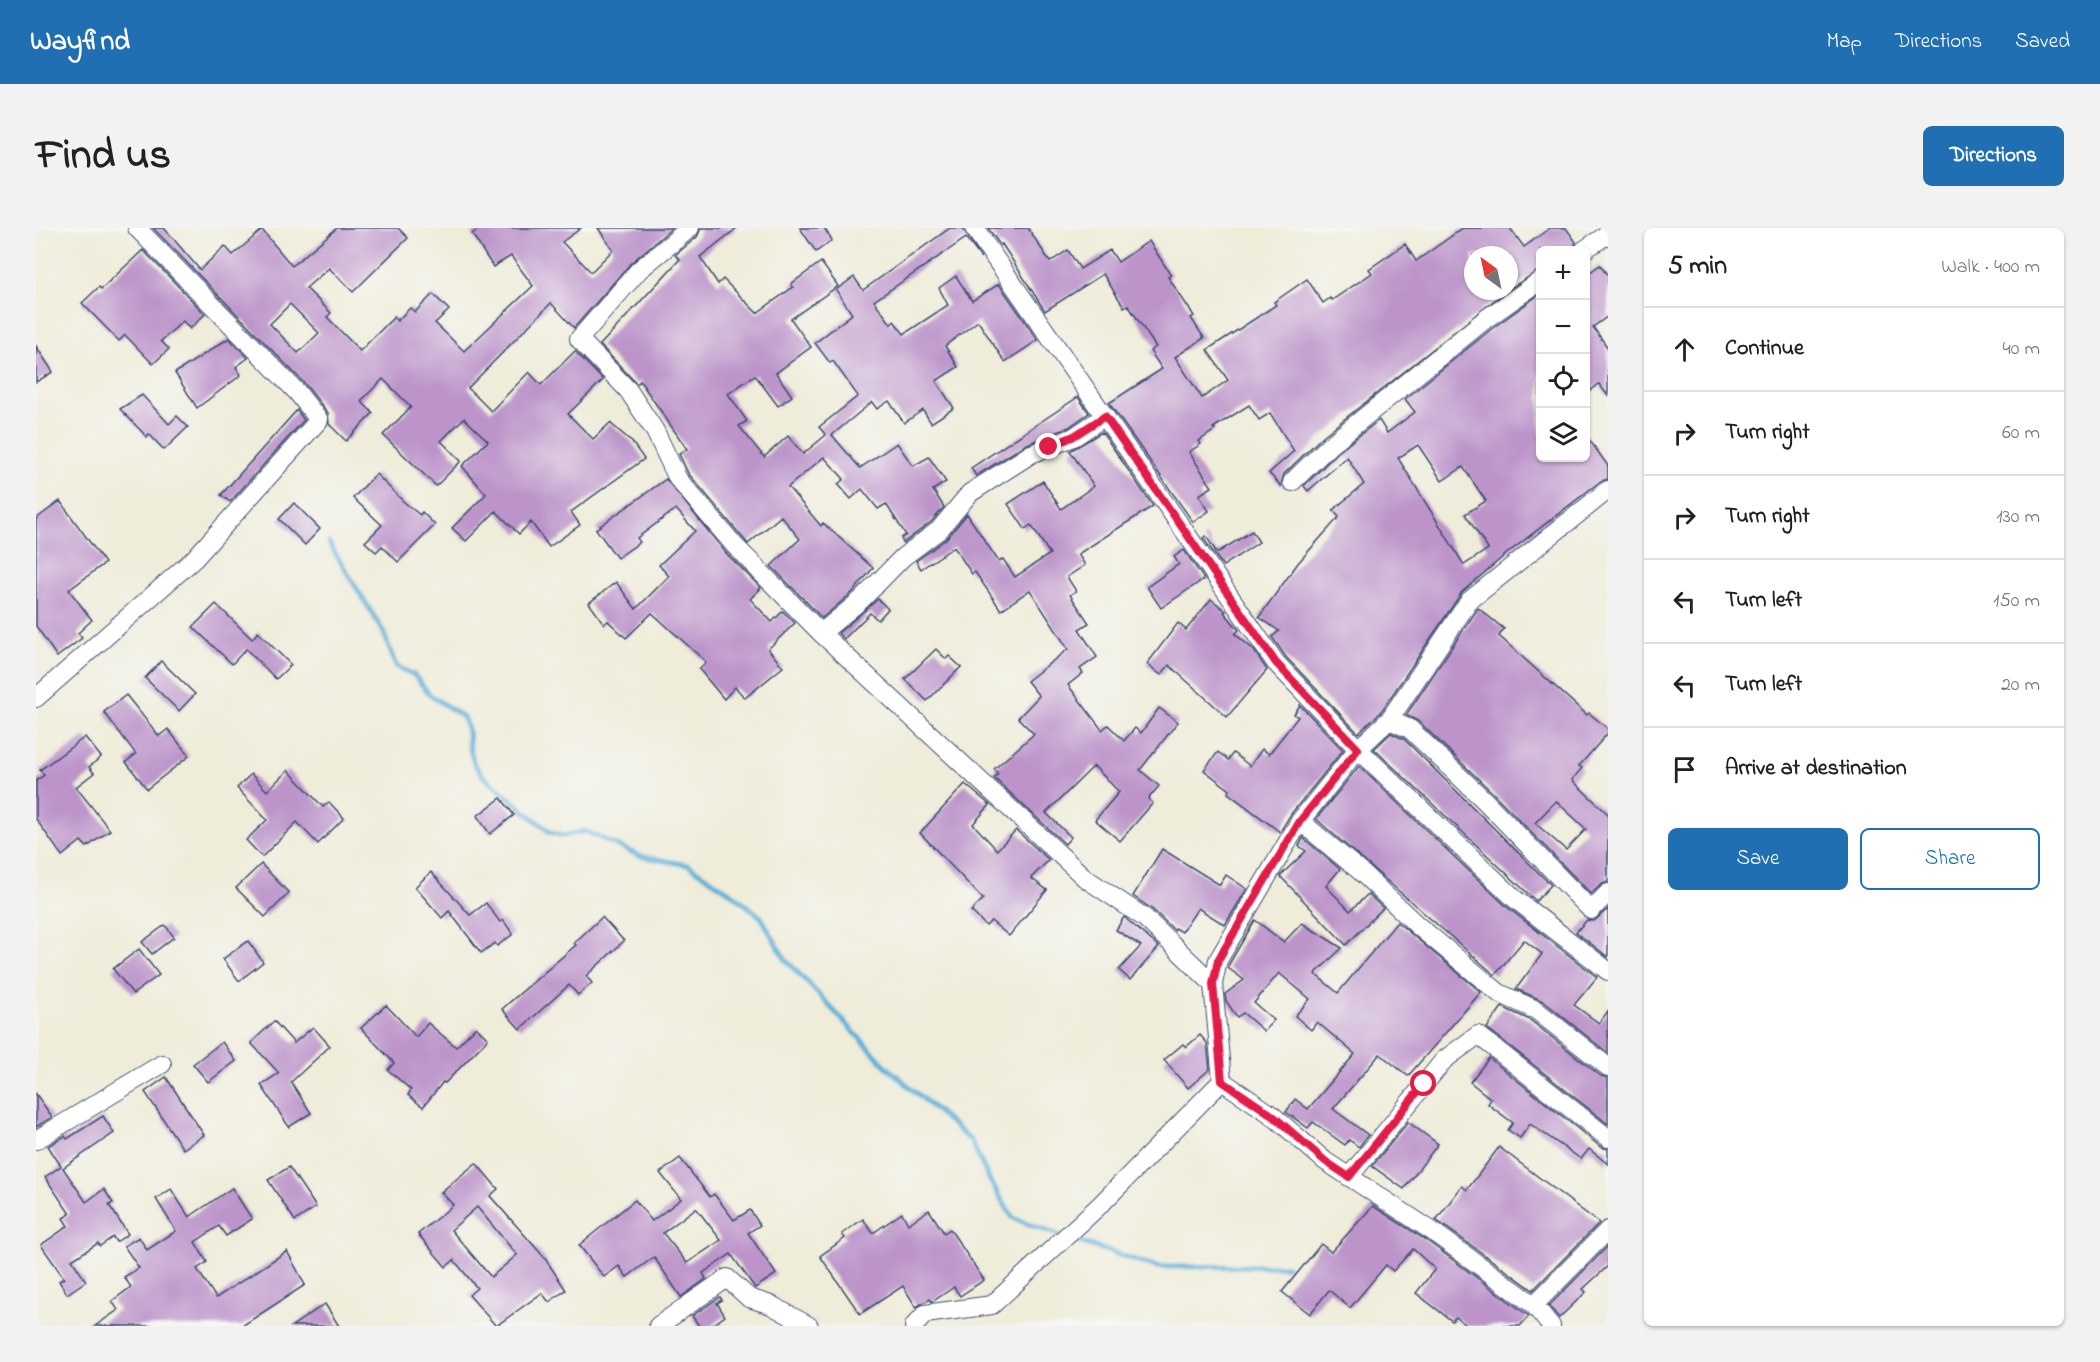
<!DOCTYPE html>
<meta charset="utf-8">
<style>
:root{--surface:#fff;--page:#f2f2f2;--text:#202124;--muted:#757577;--line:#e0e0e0;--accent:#1f6fb2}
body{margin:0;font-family:"Indie Flower",sans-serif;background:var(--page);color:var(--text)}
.controls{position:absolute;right:18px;top:18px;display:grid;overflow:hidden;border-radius:9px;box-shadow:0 2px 4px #0004}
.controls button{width:54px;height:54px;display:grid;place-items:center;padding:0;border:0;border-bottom:2px solid var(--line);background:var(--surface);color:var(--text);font:30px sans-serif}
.compass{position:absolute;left:1428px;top:18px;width:54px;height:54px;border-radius:50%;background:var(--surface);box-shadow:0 2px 4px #0004;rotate:327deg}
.stop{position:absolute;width:18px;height:18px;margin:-14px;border:4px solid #e11d48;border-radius:50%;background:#fff}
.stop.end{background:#e11d48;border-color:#fff;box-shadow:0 2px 6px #0008}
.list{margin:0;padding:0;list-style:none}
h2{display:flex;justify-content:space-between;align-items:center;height:78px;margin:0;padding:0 24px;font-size:26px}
h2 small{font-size:20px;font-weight:400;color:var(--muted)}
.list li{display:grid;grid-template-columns:39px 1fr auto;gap:18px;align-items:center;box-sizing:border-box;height:84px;padding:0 24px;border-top:2px solid var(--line)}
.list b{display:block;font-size:22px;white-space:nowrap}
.list em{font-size:20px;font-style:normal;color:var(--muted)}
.actions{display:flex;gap:12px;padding:18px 24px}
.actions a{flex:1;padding:14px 0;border:2px solid var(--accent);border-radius:9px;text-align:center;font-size:21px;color:var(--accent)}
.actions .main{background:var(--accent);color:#fff}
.icon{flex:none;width:33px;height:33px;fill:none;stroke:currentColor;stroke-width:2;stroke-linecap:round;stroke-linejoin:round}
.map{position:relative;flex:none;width:1572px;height:1098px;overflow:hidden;border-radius:9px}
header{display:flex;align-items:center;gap:36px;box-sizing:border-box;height:84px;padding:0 30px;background:var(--accent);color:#fff}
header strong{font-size:28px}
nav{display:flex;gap:33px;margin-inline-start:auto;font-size:21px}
.intro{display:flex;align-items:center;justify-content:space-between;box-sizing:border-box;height:144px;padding:0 36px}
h1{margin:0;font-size:42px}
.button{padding:15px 27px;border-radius:9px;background:var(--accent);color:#fff;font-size:21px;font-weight:700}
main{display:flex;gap:36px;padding:0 36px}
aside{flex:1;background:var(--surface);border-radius:9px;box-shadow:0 2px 4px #0004}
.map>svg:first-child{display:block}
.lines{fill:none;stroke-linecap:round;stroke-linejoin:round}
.stream{stroke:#5cafd8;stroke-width:5}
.building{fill:#bc94ca;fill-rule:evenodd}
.minor-casing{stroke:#3b4b70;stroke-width:20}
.minor{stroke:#fff;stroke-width:18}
.route{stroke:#e11d48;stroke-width:8}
</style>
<header>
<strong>Wayfind</strong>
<nav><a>Map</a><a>Directions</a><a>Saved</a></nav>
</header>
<div class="intro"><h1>Find us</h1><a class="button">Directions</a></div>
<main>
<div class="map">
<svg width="1572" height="1098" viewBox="0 0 1572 1098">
<rect width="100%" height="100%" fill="#f6f6f2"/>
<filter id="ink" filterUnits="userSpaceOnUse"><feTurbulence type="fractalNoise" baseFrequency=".0167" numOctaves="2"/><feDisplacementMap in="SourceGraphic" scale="12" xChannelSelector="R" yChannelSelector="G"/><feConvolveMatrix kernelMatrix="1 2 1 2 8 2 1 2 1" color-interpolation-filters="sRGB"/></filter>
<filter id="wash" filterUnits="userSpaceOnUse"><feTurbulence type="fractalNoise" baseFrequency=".008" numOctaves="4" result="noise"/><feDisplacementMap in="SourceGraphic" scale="24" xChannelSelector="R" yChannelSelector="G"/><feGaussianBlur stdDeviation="1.35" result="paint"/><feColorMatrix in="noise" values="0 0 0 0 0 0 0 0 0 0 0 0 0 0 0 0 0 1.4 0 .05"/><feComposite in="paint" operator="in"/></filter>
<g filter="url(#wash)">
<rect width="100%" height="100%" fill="#efecd9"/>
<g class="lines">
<g class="stream">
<path d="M293,315L347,403L360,438L378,447L394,467L427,489L432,502L433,517L438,536L448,549L514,604L527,608L549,603L604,628L652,637L697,666L725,689L749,731L851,839L935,913L954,953L977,990L1025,1008"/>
<path d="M1034,1011L1121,1039L1250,1038"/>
</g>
</g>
<g id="blocks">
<g class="building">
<path d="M117,0H128L164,42L189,18L197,27L226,2L256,38L301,0H362L372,10L317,64L293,40L270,60L295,85L291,89L324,123L358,89L361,93L374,80L379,84L397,66L413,82L399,95L428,123L497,58L475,28L457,39L436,6L445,0H545L526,14L555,44L577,22L562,0H636L595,35L538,100L515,75L432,160L455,183L493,144L505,157L539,123L567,152L532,186L557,211L574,195L595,213L608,231L535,284L544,297L513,319L495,294L483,306L460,283L430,313L416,300L450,266L426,238L452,213L428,190L405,213L425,233L400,258L347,207L375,179L347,151L325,173L337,185L310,213L293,196L292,185L269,156ZM254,76L283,105L262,125L234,96Z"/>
<path d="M665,0H701L664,29L682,56L687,51L721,85L757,59L755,56L785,34L802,58L755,91L775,119L740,145L756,168L742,178L719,147L692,166L711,193L703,198L728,229L752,208L767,226L790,207L783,199L822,168L797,133L794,135L779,115L816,86L800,62L818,49L827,62L914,0H927L945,30L930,10L838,73L855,96L858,93L868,106L912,77L903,60L920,48L936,73L963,56L1002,112L969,134L942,93L909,118L922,139L900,153L918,180L895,195L887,182L868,195L853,173L841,181L836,174L796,207L824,240L861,215L877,238L893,229L910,254L897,262L908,279L895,294L867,315L865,310L870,307L850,276L842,281L826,261L815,271L802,256L808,251L788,229L752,259L785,298L787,295L837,340L817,364L786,390L735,338L764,311L745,288L712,316L652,245L643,226L651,221L604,153L601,156L564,117L644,31L639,27L661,9Z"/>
<path d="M764,0H788L796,12L780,24Z"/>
<path d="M952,0H992L1014,34L1032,22L1044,41L1074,22L1082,34L1113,13L1135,47L1132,49L1158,88L1155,90L1168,110L1139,129L1166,170L1192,152L1171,122L1240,77L1238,74L1271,51L1287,75L1294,70L1296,72L1336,45L1333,41L1369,16L1380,33L1427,0H1474L1488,19L1514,0H1530L1540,14L1537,22H1504V42L1473,61V27H1437V63H1470L1287,208L1248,246L1245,258L1233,245L1258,223L1234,185L1223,192L1213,177L1177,200L1179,202L1163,213L1165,216L1153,224L1176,259L1163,267L1173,283L1157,294L1073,175L1126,141L1114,123L1120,119L1092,77L1088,79L1067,46L1009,83L966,16L964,17Z"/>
<path d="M107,22L169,86L154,101L147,93L125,113L133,121L117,136L89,107L83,113L46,75L63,59L65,61Z"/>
<path d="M1564,37L1572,48V88L1557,99L1572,120V168L1563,156L1550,166V47Z"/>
<path d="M1504,66V230H1550V207L1572,238V251L1565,253L1469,327L1426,364L1344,485L1322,505L1249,428L1236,409L1243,403L1223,389L1262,335L1303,289L1297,282L1328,256L1311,229L1272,263L1268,258L1301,225L1343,192L1351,205L1379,184L1369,171L1458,99ZM1382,217L1406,253L1427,239L1450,273L1429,286L1452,321L1428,337L1362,230Z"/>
<path d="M193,110L212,130L200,139L205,147L161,180L139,145Z"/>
<path d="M0,118L17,144L0,154Z"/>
<path d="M106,167L133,196L141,188L152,199L128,222L113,206L111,209L84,181Z"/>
<path d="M1042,169L1053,185L1033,199L989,217L940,248L935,240Z"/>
<path d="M261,182L268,192L194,274L185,267Z"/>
<path d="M1066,204L1117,278L1042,326L1049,337L1031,349L1040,363L1034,367L1053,395L1043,401L1061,429L1044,441L1047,445L1032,457L1066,502L1072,497L1088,513L1099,500L1105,505L1123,480L1142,494L1104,542L1123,558L1112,571L1117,575L1084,613L1059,592L1083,564L1058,538L1010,585L1035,609L1029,616L958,550L962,546L958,541L998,506L982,490L1003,468L991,453L1032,421L994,362L965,382L939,344L936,346L918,319L885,341L880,333L910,311L931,286L963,334L967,331L979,349L1014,326L995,297L989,301L972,276L1007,253L1025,281L1058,258L1034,223Z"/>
<path d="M340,246L368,274L384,287L386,284L399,297L362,334L346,318L340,324L329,314L346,297L317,270Z"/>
<path d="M630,251L690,325L725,360L714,371L736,394L747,383L759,395L732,421L747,439L709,470L699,459L688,471L663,441L670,434L616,385L590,410L572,393L568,396L553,375L580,354L600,381L633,348L623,337L659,303L640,281L601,310L604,314L581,330L560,301Z"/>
<path d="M24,273L69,335L33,362L56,392L42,405L46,410L21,429L0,398V291Z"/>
<path d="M258,275L284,301L269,317L243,291Z"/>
<path d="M1216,303L1223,314L1187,338L1167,310L1170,308L1181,325Z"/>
<path d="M1148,322L1168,351L1125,380L1111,359L1143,336L1138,329Z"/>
<path d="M842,371L852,381L842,392L834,385L808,411L802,405Z"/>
<path d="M1175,371L1190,383L1188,384L1203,402L1199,406L1217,421L1231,442L1191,489L1133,437L1125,447L1111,436L1142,395L1150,402Z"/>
<path d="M180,376L216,411L222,404L255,437L240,451L210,421L196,436L157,399Z"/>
<path d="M1442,380L1468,401L1463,408L1551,487L1553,485L1572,501V505L1543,538L1546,540L1536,552L1572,586V654L1565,657L1555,666L1458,566L1382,493L1370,487ZM1520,573L1550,601L1530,622L1499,595Z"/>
<path d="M900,421L910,431L913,428L925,439L891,473L869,451Z"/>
<path d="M125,433L159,466L143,483L109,450Z"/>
<path d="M90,467L123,508L132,501L153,528L111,561L90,534L100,526L68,484Z"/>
<path d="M1264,477L1307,522L1255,586L1244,604L1192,565L1194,562L1168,542L1182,524L1192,532L1197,525L1214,538L1226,521L1233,526L1262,489L1258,486Z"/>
<path d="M1355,505L1368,511L1515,657L1500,673L1338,521Z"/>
<path d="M49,509L65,529L53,539L58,545L40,559L74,602L51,619L45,613L26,628L0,591V553L8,547L4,542Z"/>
<path d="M1323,538L1471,679L1561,749L1538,777L1563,795L1572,783V825L1507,773L1480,761L1506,726L1488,712L1459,747L1280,591Z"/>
<path d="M252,542L287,579L293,574L308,590L282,616L261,594L226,629L210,612L231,592L201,560L215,546L231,563Z"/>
<path d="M929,556L954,577L937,596L961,622L980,602L1013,632L995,650L1011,662L973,708L955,693L950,698L935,683L947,671L884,605Z"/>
<path d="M465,570L478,587L454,606L441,588Z"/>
<path d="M1267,610L1304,641L1290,658L1314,683L1332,666L1347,680L1310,717L1244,648L1270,623L1263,618Z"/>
<path d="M1126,621L1184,657L1190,647L1211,661L1189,697L1162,680L1146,704L1139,700L1138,702L1117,682L1097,668Z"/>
<path d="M225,636L253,665L229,689L200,660Z"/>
<path d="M395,644L434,687L450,675L464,694L467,692L477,706L461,718L459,715L445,725L413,683L406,690L379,659Z"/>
<path d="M1572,681V729L1540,704L1551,692L1558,693Z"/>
<path d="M566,689L588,713L550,748L556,755L542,767L533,757L484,801L466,781L540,717L538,715Z"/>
<path d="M1088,689L1123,719L1094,752L1083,742L1105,718L1080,702Z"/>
<path d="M1219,692L1248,714L1266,695L1306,720L1279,746L1302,765L1361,694L1445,764L1372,848L1344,826L1297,881L1332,907L1323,919L1313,912L1309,917L1277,894L1272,900L1250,884L1259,871L1272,881L1319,826L1281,794L1275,802L1259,788L1274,771L1243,745L1218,775L1238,792L1228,803L1207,785L1201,789L1190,773L1189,766L1208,752L1192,740L1193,736Z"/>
<path d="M129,697L138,709L116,726L106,714Z"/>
<path d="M212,713L227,734L203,753L187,731Z"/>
<path d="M103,721L123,747L97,766L77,741Z"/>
<path d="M350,777L380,809L392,795L420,819L440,799L452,811L409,855L407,854L387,879L372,867L375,862L352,842L358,835L325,800Z"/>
<path d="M1466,779L1494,792L1565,848L1572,850V896L1451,800Z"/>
<path d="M238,793L258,815L277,799L294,818L255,854L275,885L253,899L225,857L243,845L215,815Z"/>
<path d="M1164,807L1171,815L1174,841L1152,860L1128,832L1147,816L1150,819Z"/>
<path d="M186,814L200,833L172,854L157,836Z"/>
<path d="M1453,830L1565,919L1572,921V936L1553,921L1545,931L1494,896L1484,910L1472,902L1477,895L1452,876L1455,871L1434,854Z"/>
<path d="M130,849L168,907L147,921L109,864Z"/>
<path d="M0,866L16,889L0,899Z"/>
<path d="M67,888L78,905L27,940L50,974L68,961L77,975L73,977L92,1006L80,1014L77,1009L64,1018L62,1015L36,1032L50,1053L31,1066L23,1053L28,1050L5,1017L32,998L27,990L34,986L9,949L25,938L12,918L29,908L31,911Z"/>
<path d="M1372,894L1402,916L1368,961L1336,938Z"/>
<path d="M1463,919L1563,995L1497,1062L1400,992L1426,958L1431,962Z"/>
<path d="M644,930L674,969L678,966L698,992L714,982L724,997L712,1005L740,1046L719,1060L695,1026L667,1045L670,1051L645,1069L618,1029L591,1049L583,1038L568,1049L543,1017L599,972L616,993L645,971L624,945ZM660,980L685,1012L651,1035L627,1005Z"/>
<path d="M440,935L462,961L454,968L508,1029L530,1062L513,1074L506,1065L460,1098L433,1067L441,1060L418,1032L410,1039L382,1006L417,977L405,964ZM441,979L481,1027L455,1049L415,1002Z"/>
<path d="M253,939L280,979L259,993L232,952Z"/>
<path d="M196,960L216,991L190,1008L183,998L159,1014L171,1034L161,1041L180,1070L251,1023L269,1057L206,1098H59L82,1082L76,1073L95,1059L88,1049L103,1040L88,1018L103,1009L111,1022L140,1003L120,971L135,961L153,989Z"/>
<path d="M1337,978L1390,1012L1493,1088L1484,1098H1431L1420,1089L1416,1093L1380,1065L1399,1041L1377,1021L1357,1043L1350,1037L1314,1080L1293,1062L1274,1086L1246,1064L1285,1016L1295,1024Z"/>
<path d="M893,982L908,1005L914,1001L948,1052L924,1068L918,1059L896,1074L894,1071L880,1079L867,1058L824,1086L784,1028L809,1010L806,1006L827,991L837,1005L866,985L872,996Z"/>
<path d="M1572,1018V1038L1547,1061L1550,1064L1523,1090L1513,1078Z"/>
<path d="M684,1069L686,1072L681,1075L689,1088L675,1098H663L656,1088Z"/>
<path d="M289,1076L303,1098H256Z"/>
</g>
</g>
</g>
<g filter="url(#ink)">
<use href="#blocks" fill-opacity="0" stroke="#3b4b70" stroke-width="1.5"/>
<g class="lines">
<defs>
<g id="minor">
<path d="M654,0L603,42L543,111L592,162L619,203L642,251L699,318L785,405L825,372L867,329L903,302L934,265L995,226L1038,209L1069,188"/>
<path d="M938,0L1240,435L1322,521L1479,671L1572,743"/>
<path d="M1548,22L1572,6"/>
<path d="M1256,254L1294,217L1451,90L1504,53"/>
<path d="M785,405L1049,650L1109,690L1177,756"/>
<path d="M0,470L158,331L283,192L261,164L101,0"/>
<path d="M1353,492L1374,501L1450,574L1555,682L1572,665"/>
<path d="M1264,593L1324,643L1381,697L1463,765L1500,782L1572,839"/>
<path d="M1186,853L1236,887L1289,933L1396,1003L1498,1077L1515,1098"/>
<path d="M0,912L126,836"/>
<path d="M1313,949L1408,832L1442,807L1572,910"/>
<path d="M1498,1077L1572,1002"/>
<path d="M622,1098L691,1050L713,1070L735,1077L773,1098"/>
<path d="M878,1098L889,1086L956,1077L1065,976L1186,853L1177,756L1182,732L1264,593L1322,521L1353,492L1433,373L1572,262"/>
</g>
</defs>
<use href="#minor" class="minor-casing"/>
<use href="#minor" class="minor"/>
</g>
</g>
<g class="lines" filter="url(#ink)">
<path class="route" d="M1013,219L1038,208L1069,188L1240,435L1322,521L1264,593L1182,732L1177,756L1186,853L1236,887L1289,933L1313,949L1388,856"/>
</g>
</svg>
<div class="controls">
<button>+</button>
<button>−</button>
<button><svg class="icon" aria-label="locate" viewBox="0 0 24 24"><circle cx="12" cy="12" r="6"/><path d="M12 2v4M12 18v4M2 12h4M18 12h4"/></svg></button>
<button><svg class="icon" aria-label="layers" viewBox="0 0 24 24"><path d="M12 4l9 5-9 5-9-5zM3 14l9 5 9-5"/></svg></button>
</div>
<svg class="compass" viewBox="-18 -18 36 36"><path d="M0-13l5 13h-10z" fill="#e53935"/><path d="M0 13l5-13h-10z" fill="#757577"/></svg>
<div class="stop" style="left:1388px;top:856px"></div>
<div class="stop end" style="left:1013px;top:219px"></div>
</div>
<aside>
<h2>5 min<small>Walk · 400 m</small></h2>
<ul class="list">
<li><svg class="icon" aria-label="ahead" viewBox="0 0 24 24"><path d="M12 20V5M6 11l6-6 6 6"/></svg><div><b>Continue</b></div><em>40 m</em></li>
<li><svg class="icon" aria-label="right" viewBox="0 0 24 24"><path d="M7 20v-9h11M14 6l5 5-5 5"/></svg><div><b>Turn right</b></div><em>60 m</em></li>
<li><svg class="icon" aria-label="right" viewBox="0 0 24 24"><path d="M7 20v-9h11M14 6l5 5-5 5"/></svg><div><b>Turn right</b></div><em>130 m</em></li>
<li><svg class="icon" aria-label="left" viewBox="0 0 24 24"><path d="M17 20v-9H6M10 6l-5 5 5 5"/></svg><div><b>Turn left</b></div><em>150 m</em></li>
<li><svg class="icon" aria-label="left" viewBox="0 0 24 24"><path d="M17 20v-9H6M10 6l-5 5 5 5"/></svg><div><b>Turn left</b></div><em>20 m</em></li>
<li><svg class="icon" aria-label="arrive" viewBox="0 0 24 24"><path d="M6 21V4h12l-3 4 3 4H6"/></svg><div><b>Arrive at destination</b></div></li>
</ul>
<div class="actions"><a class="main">Save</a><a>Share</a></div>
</aside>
</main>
